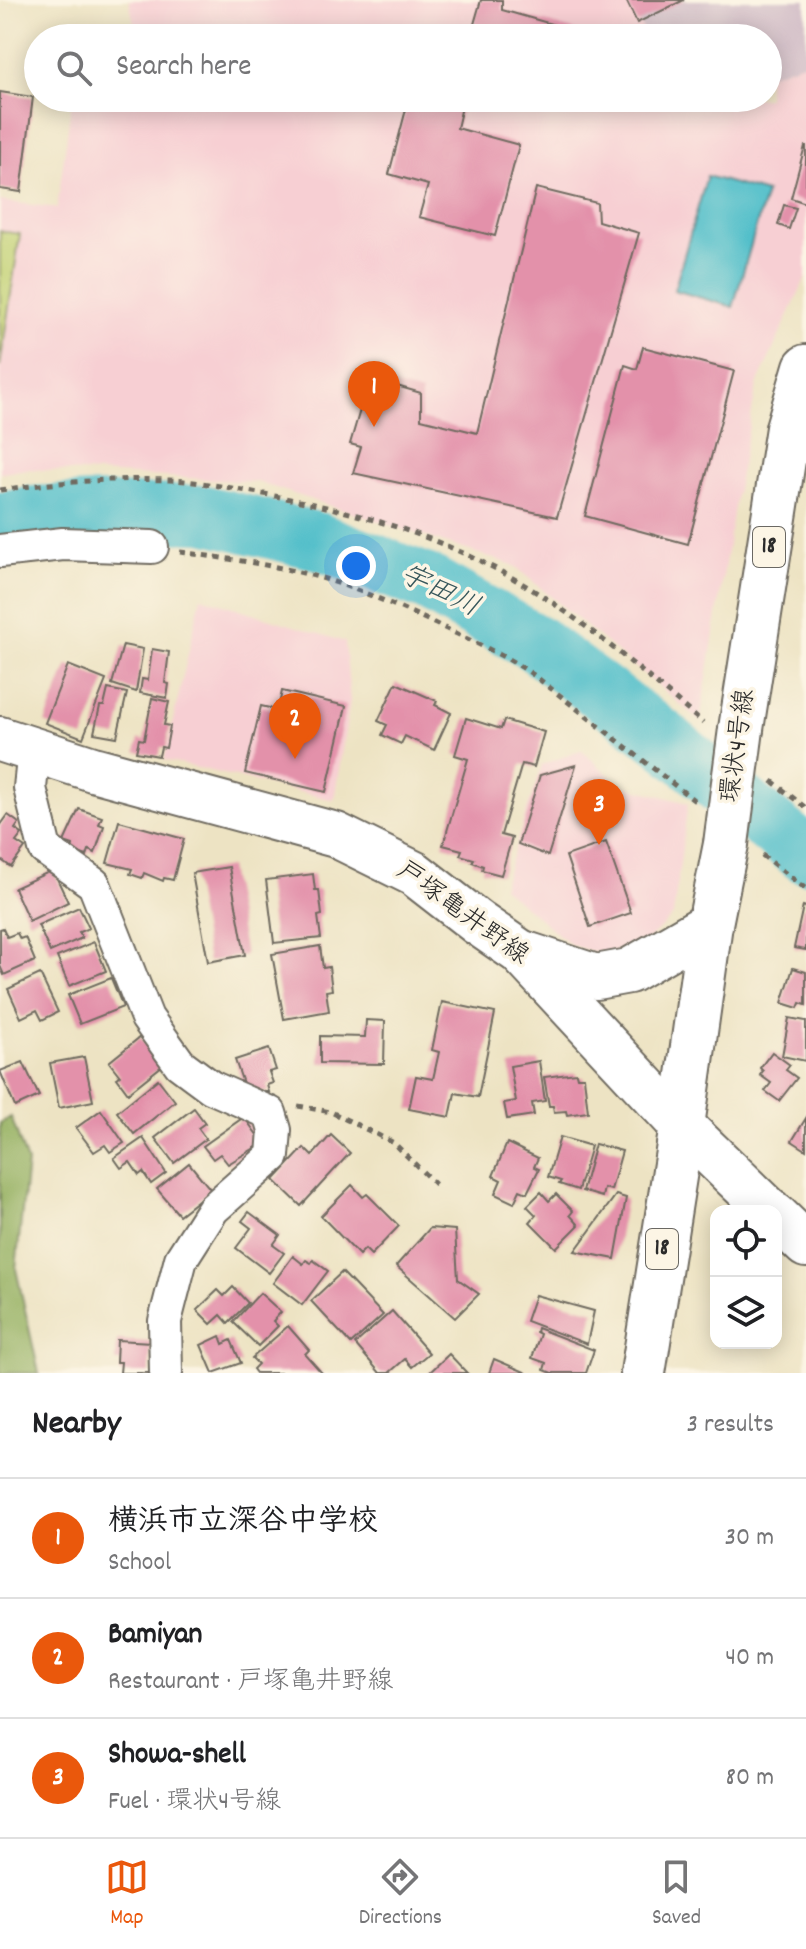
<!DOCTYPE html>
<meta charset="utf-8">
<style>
:root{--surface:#fff;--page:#f6f6f6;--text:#202124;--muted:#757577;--line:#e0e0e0;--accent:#ea580c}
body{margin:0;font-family:Dekko,"Klee One",sans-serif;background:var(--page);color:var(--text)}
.controls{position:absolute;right:24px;bottom:24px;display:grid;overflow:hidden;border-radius:16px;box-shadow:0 4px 20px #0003}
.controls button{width:72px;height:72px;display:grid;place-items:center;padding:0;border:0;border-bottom:2px solid var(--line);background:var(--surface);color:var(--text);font:40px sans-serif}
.you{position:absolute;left:356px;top:566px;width:28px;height:28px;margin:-20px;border:6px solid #fff;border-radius:50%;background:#1a73e8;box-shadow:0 0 0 12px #1a73e833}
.badge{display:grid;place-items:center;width:52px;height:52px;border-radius:50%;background:var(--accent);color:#fff;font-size:26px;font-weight:700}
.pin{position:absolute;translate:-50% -66px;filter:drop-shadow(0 2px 4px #0008)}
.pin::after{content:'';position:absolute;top:42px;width:28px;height:24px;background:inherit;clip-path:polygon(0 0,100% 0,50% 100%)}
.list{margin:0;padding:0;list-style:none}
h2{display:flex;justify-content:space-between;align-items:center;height:104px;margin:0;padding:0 32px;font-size:34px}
h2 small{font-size:26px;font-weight:400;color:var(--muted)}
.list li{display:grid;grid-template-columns:52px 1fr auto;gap:24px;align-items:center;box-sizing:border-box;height:120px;padding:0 32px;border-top:2px solid var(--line)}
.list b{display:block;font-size:30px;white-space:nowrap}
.list p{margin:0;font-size:26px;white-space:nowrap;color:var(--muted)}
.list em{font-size:26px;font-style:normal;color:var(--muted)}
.icon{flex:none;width:44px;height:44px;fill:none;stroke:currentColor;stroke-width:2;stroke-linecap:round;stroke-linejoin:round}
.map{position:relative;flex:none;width:806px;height:1373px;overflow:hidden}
.search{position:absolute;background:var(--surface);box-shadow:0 4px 20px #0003;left:24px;right:24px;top:24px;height:88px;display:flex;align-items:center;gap:20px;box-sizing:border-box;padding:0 28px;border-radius:44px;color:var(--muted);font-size:30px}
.sheet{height:464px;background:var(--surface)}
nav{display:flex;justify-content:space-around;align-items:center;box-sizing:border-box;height:112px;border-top:2px solid var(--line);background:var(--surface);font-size:22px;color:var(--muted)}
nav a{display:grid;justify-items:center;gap:4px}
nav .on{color:var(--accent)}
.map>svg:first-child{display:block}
.built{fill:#f7cfd3}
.industrial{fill:#d2bdc7}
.green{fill:#c2d174;stroke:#767e50;stroke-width:2}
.forest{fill:#99b366;stroke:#626f48;stroke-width:2}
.water{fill:#52bfca;stroke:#3e757a;stroke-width:2}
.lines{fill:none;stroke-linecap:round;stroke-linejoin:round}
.river{stroke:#52bfca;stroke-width:58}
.building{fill:#e391aa}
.street-casing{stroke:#6f6b60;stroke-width:36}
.secondary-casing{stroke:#6f6b60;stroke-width:48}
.primary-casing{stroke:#6f6b60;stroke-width:48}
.path{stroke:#6f6b60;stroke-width:5;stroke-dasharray:6 6;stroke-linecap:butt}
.street{stroke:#fff;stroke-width:32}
.secondary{stroke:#fff;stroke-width:44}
.primary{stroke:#fff;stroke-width:44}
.primary-bridge-casing{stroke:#6f6b60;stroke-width:48;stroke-linecap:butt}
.primary-bridge{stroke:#fff;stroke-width:44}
.labels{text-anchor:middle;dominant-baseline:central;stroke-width:7;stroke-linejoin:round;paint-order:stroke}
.shield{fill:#fcf5e5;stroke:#6a6863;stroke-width:2}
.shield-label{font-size:24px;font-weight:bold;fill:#2b2b2b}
.street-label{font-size:26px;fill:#2b2b2b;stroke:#fcf5e5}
.water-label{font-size:28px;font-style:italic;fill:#37575b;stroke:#fcf5e5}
</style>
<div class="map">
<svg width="806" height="1373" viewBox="0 0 806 1373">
<rect width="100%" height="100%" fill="#fcf5e5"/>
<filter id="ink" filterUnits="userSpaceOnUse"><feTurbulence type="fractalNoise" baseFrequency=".0125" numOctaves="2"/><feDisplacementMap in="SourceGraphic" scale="16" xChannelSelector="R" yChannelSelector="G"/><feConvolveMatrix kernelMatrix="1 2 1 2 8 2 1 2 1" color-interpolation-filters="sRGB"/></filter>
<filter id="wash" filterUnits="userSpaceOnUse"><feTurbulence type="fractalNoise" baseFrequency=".006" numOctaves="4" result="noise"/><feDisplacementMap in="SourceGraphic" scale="32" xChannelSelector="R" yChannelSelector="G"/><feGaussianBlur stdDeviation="1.8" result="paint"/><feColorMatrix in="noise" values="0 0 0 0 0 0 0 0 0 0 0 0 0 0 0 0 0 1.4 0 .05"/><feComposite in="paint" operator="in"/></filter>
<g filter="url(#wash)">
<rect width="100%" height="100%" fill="#ede3c3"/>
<g class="built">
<path d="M129,0H626L648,38H137Z"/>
<path d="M806,62V277L757,385L736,495L700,721L513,565L257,482L27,469L0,473V201L57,208L72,98H768V75Z"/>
<path d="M201,597L345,642L350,701L334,800L164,760Z"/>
<path d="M581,750L620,785L688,803L673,916L645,943L603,955L571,945L502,887L542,765Z"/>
</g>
<path class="industrial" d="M626,0H806V62L768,75V38H648Z"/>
<path class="green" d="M0,231L20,234L0,366Z"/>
<path class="forest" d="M11,1117L27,1162L16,1269L39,1373H0V1123Z"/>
<path class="water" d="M707,176L766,193L733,307L674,290Z"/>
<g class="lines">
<path class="river" d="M0,520L30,515L92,512L204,514L317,541L428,583L535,643L664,739L806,855"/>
</g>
<g id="blocks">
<g class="building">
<path d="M481,0H502V10L601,38H470Z"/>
<path d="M626,0H684L637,23Z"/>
<path d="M0,92L33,97L21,192L0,189Z"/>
<path d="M409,98H464L457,128L519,145L495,236L419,217L428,185L389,174Z"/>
<path d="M805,146H806V203L791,198Z"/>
<path d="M536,188L597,203L598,221L639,233L557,517L353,473L361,447L350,444L360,410L374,414L383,382L421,393V419L477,433Z"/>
<path d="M784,205L796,208L789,229L778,225Z"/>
<path d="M643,347L734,371L688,544L585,516L625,365L637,369Z"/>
<path d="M123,645L143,649L136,692L112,684Z"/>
<path d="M152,649L169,652L165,683L169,684L167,698L140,693L142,679L148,680Z"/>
<path d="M68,665L106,680L83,738L45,723Z"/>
<path d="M396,683L437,701L435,705L451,713L434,750L405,736L401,744L382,735L387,725L378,721Z"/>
<path d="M108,689L127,693L117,737L94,733L100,706H104Z"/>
<path d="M282,691L346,706L326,792L245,773L261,706L278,710Z"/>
<path d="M152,698L169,702L164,725L170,726L166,748L161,747L159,756L136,752L139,739L144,740Z"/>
<path d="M466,718L501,729L504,720L544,732L534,767L522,764L501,835L512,838L501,875L482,870L483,866L472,862L474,859L460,855L462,850L443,845L468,759L455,755Z"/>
<path d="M576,765L548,856L518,844L540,775Z"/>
<path d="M79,809L102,817L99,824L104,826L95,853L89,850L87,856L72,851L73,845L64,842Z"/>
<path d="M8,815L19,823L15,829L22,834L16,842L25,848L11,867L0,859V826Z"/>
<path d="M119,821L184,839L173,880L164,878L163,881L144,873L142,878L130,874L132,869L107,863Z"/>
<path d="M606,842L631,913L590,927L566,856Z"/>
<path d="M229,867L245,955L208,962L192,873Z"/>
<path d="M53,870L68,902L29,921L14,888Z"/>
<path d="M313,874L315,890H319L322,915L318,916L321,938L274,943L266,880Z"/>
<path d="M803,906L806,907V950L794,948Z"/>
<path d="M79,907L89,928L79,932L82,938L50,952L38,925Z"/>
<path d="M3,928L7,937L17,933L20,939L25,937L35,961L4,975L0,966V929Z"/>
<path d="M94,942L106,971L69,986L57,957Z"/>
<path d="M320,946L323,968L329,967L332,990L326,991L329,1011L284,1019L272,954Z"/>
<path d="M793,968L806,972V1005L800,1003L798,1008L782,1003Z"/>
<path d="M40,974L58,1012L42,1020L37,1010L21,1018L8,989Z"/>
<path d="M111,978L123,1007L80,1024L68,995Z"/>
<path d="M442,1002L495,1013L478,1097L455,1093L450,1117L409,1109L416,1076L433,1079L439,1052L432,1050Z"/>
<path d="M789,1018L806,1021V1061L782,1056Z"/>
<path d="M366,1020L385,1021L384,1064L320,1063V1036L365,1037Z"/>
<path d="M140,1037L163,1065L128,1093L117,1078L120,1076L109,1062Z"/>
<path d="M269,1049L276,1070L269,1072L273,1083L267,1085L269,1092H246L235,1060Z"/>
<path d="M772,1052L790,1065L786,1070L797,1078L779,1101L765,1091L771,1083L760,1075L763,1071L760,1068Z"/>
<path d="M84,1057L93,1101L59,1108L50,1063Z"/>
<path d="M539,1061L545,1101L532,1103L534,1115L507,1119L504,1103L516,1101L510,1066Z"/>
<path d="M23,1062L39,1096L15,1107L0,1071Z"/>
<path d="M576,1073L577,1077H584L588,1112L567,1115L566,1111L554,1112L553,1106H549L544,1077Z"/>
<path d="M158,1079L175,1101L134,1134L117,1112Z"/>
<path d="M194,1108L205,1123L198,1128L206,1139L174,1163L155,1138Z"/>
<path d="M101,1110L124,1143L110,1152L105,1145L94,1152L76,1128Z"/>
<path d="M244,1117L263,1143L228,1164L220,1154L213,1159L203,1146Z"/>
<path d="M806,1118V1150L792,1141Z"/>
<path d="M331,1135L350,1153L301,1206L274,1180L304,1148L312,1156Z"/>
<path d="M560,1137L591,1146L578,1190L559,1184L561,1181L548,1177Z"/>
<path d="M143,1138L166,1173L151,1184L143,1172L139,1175L130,1162L121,1168L114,1158Z"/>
<path d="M507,1143L538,1158L534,1167L539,1169L527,1193L520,1190L514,1203L495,1194L501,1180L493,1176Z"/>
<path d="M595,1144L622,1151L611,1190L604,1188L602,1197L582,1191Z"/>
<path d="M189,1163L211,1190L179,1215L157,1189Z"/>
<path d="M352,1185L363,1197L367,1194L399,1226L371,1255L365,1249L359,1255L321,1216Z"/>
<path d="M541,1192L549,1201L556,1194L573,1211L570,1215L579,1225L556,1248L530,1222L536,1215L527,1206Z"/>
<path d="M616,1195L626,1198L615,1259L575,1251Z"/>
<path d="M249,1212L280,1235L273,1245L284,1253L269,1273L236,1248L251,1228L242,1221Z"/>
<path d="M430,1228L455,1230L458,1279L479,1294L455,1318L396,1266Z"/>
<path d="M293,1256L303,1264L306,1260L311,1263L313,1260L328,1271L302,1305L273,1283Z"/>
<path d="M342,1272L383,1315L351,1344L311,1301Z"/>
<path d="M233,1287L248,1303L228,1323L221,1315L211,1324L197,1310L218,1290L224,1296Z"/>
<path d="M260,1293L281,1312L273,1321L278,1326L258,1346L233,1322Z"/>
<path d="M535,1295L594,1311L587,1344L526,1321Z"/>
<path d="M392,1311L429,1353L412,1367L405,1359L389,1373H380L355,1344Z"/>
<path d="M288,1326L309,1350L305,1354L322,1373H256L253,1369L258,1364L252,1358Z"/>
<path d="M537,1328L594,1350L586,1373H552L544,1370L546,1363L532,1358L540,1334L536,1332Z"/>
<path d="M220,1336L223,1344L231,1340L241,1363L213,1373L201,1345Z"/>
<path d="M117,1340L151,1342L149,1373H120L121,1362H116Z"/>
<path d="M449,1354L467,1373H429Z"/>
<path d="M494,1359L527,1373H489Z"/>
</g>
</g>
</g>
<g filter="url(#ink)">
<use href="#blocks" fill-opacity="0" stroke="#6f6b60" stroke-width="2"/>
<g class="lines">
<defs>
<g id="street">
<path d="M0,551L63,544L152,547"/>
<path d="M34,749L30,788L45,849L94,884L147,1018L180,1064L211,1087L270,1113L275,1130L273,1156L213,1209L181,1259L165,1321L166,1373"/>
</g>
<g id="secondary">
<path d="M0,739L93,769L336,835L415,874L478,923L520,952L682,1126L770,1211"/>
<path d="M526,954L596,977L629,971L710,924"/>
<path d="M776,1216L806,1245"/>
</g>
<g id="primary">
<path d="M741,729L788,428L806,367"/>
<path d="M643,1373L682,1126L710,924L726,844"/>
</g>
</defs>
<use href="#street" class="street-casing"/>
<use href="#secondary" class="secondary-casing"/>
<use href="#primary" class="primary-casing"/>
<g class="path">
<path d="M0,490C56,482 113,478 169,480C197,481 225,487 253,492C345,508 434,533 516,580C584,619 643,673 703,723"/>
<path d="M180,552C229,559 278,565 325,579C369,593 413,613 455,633C482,646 510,658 535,676L695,801"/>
<path d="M772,781L806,808"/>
<path d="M762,855L806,889"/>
<path d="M298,1106L331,1112L394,1143L438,1187"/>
</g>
<use href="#street" class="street"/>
<use href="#secondary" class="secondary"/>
<use href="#primary" class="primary"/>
<defs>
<path id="primary-bridge" d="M726,844L741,729"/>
</defs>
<use href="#primary-bridge" class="primary-bridge-casing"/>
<use href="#primary-bridge" class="primary-bridge"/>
</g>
</g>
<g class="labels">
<g class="shield">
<rect x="753" y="527" width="32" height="40" rx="6"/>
<rect x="646" y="1229" width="32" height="40" rx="6"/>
</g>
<g class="shield-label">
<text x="769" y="547">18</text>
<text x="662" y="1249">18</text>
</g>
<g class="street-label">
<text transform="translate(739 746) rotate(-82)">環状4号線</text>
<text transform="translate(462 914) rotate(36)">戸塚亀井野線</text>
</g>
<g class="water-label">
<text transform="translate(439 593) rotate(26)">宇田川</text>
</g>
</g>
</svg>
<div class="controls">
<button><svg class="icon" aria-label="locate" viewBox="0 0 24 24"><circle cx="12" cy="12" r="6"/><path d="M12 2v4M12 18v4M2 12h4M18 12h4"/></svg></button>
<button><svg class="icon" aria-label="layers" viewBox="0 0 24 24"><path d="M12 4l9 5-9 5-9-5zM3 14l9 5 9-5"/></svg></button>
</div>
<div class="you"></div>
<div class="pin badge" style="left:374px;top:427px">1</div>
<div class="pin badge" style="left:295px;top:759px">2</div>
<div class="pin badge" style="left:599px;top:845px">3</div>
<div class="search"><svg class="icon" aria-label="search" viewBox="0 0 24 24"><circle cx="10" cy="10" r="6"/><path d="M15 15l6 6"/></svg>Search here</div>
</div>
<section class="sheet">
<h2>Nearby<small>3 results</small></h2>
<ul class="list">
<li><span class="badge">1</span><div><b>横浜市立深谷中学校</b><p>School</p></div><em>30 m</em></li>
<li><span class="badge">2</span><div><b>Bamiyan</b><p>Restaurant · 戸塚亀井野線</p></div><em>40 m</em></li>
<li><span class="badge">3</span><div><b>Showa-shell</b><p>Fuel · 環状4号線</p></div><em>80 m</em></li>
</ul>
</section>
<nav>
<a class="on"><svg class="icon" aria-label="map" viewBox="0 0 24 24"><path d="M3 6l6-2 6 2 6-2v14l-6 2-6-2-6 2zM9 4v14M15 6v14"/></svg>Map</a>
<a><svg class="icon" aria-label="directions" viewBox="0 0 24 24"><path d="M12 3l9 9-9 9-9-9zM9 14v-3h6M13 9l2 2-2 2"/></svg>Directions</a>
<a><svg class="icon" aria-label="saved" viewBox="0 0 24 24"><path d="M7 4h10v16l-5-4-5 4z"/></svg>Saved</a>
</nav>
